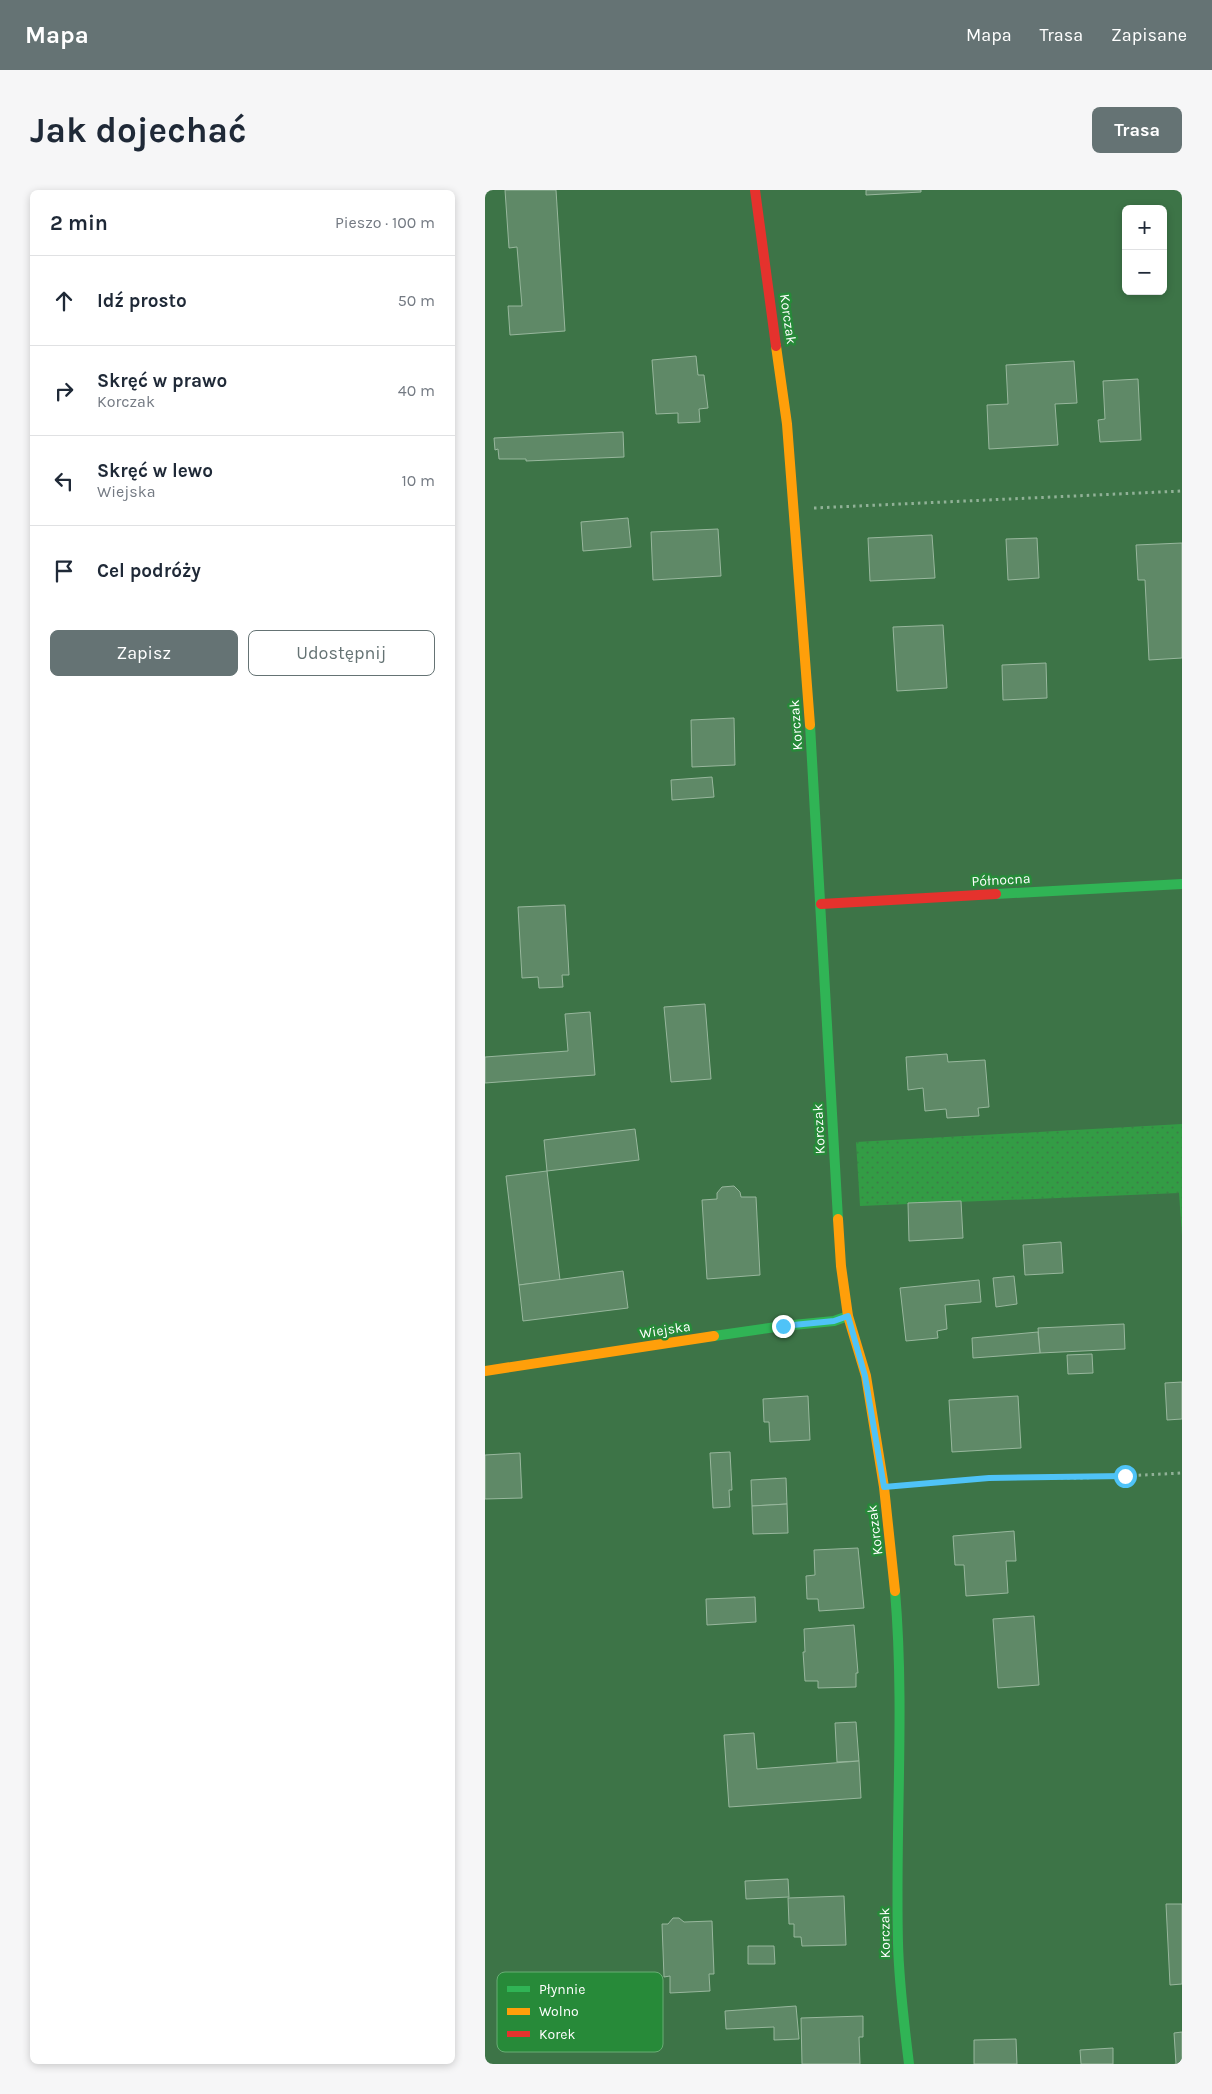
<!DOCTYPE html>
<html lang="pl">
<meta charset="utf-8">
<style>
:root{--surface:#fff;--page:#f6f6f7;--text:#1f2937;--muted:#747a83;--line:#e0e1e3;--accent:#657374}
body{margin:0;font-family:Karla,sans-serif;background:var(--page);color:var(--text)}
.controls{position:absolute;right:15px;top:15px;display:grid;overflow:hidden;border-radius:8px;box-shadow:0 2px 8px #0003}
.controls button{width:45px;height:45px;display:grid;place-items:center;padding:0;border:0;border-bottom:1px solid var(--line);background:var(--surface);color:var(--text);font:25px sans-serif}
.stop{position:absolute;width:15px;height:15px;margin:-11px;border:4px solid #4fc3f7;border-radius:50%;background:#fff}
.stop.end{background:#4fc3f7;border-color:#fff;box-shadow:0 1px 5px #0008}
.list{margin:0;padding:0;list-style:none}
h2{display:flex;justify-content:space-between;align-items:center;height:65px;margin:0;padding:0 20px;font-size:21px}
h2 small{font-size:16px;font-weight:400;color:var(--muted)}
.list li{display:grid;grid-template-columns:32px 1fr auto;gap:15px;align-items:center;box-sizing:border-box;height:90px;padding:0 20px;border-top:1px solid var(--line)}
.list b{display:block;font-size:19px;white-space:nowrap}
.list p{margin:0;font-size:16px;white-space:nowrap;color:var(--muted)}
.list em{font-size:16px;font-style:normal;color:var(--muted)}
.actions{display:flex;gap:10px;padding:15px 20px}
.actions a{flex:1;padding:11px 0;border:1px solid var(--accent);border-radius:8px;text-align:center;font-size:18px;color:var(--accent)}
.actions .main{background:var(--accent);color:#fff}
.icon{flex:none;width:28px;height:28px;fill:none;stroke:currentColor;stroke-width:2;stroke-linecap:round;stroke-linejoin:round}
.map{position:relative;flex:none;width:697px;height:1874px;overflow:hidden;border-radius:8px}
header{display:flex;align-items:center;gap:30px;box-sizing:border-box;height:70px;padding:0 25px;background:var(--accent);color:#fff}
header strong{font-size:24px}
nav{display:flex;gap:28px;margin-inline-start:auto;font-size:18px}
.intro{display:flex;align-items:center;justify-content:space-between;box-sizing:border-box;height:120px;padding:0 30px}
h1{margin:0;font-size:35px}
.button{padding:12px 22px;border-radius:8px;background:var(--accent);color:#fff;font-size:18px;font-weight:700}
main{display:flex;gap:30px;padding:0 30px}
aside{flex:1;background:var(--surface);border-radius:8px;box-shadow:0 2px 8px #0003}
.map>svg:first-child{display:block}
.grass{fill:url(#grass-dots)}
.building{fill:#5f8967;stroke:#98b79d}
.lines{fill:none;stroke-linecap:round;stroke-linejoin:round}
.path{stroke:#91b197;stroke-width:3;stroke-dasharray:2.5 4;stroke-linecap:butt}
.fast{stroke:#30b455;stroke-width:10}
.slow{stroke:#ff9f0a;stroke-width:10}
.jam{stroke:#e5322d;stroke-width:10}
.route{stroke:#4fc3f7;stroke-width:6}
.labels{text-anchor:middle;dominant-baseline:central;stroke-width:5;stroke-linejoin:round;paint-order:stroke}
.street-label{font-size:14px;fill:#fff;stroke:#278a39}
.key{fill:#278a39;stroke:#68ad74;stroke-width:1}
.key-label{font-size:14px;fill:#fff}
</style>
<header>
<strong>Mapa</strong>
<nav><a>Mapa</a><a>Trasa</a><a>Zapisane</a></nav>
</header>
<div class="intro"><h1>Jak dojechać</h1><a class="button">Trasa</a></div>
<main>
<aside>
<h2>2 min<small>Pieszo · 100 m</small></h2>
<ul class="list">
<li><svg class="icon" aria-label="ahead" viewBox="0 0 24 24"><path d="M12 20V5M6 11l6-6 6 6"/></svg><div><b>Idź prosto</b></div><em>50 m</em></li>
<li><svg class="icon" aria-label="right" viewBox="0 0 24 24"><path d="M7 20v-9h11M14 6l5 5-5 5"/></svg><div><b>Skręć w prawo</b><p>Korczak</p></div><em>40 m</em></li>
<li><svg class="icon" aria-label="left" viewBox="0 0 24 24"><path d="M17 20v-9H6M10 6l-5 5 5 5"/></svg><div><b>Skręć w lewo</b><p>Wiejska</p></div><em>10 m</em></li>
<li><svg class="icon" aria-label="arrive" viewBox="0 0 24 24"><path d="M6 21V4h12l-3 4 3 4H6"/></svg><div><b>Cel podróży</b></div></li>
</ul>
<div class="actions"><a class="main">Zapisz</a><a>Udostępnij</a></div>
</aside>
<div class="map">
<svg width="697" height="1874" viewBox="0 0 697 1874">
<defs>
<pattern id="grass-dots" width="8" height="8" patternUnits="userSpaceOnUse" patternTransform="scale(1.25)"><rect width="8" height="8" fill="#339c45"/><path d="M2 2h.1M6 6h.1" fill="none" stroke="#3c8047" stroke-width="1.8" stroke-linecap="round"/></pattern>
</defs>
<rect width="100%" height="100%" fill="#3d7447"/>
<path class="grass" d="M697,934V1046L694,1003L375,1016L371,952Z"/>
<g class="building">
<path d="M20,0H71L80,141L25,145L23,116H37L32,57L24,58Z"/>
<path d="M381,0H436V2L381,5Z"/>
<path d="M211,166L213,185H219L223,218L214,219L215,232L193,233V223L171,224L167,170Z"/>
<path d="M589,171L592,213L570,214L573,255L504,259L502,215L523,214L521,175Z"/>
<path d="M653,189L656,250L615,252L613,230L620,229L618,191Z"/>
<path d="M138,242L139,267L41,271V269H14L13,259L10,260L9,248Z"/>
<path d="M143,328L146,357L98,361L96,332Z"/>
<path d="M233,339L236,386L168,390L166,342Z"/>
<path d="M447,345L450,388L385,391L383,348Z"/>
<path d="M552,348L554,388L523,390L521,349Z"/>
<path d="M697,353V468L664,470L660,390H653L651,355Z"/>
<path d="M458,435L462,498L412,501L408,437Z"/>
<path d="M561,473L562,508L518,510L517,475Z"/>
<path d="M249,528L250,575L207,577L206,530Z"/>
<path d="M227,587L229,607L187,610L186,590Z"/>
<path d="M80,715L84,785H77L78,797L54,798L53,787L37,788L33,717Z"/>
<path d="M220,814L226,889L186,892L179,817Z"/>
<path d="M105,822L110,885L0,893V867L83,861L80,824Z"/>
<path d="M462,864L463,872L500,870L504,917L493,918L494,926L462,928L461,919L440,921L438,898L423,900L421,867Z"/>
<path d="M150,939L154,970L62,981L59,950Z"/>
<path d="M62,981L75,1090L34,1095L21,986Z"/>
<path d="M249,996L255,1002L256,1007H271L275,1085L222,1089L217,1010L232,1009V1003L237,997Z"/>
<path d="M476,1011L478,1048L424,1051L423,1013Z"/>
<path d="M576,1052L578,1083L540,1085L538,1055Z"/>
<path d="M138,1081L143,1118L38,1131L34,1095Z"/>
<path d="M529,1086L532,1114L511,1117L508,1088Z"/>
<path d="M494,1090L496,1112L460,1115L462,1139L452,1141L453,1148L421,1151L415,1098Z"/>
<path d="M639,1134L640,1159L555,1163L553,1138Z"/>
<path d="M553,1142L555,1163L488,1168L487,1148Z"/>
<path d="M607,1164L608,1183L583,1184L582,1165Z"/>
<path d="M697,1192V1229L682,1230L680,1193Z"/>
<path d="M323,1206L325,1250L285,1252L284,1232H279L278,1209Z"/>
<path d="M533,1206L536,1258L467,1262L464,1210Z"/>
<path d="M245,1262L247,1300H244L245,1317L228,1318L225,1263Z"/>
<path d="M35,1263L37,1308L0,1309V1265Z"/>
<path d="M301,1288L302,1314L267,1316L266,1290Z"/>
<path d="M302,1314L303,1343L268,1344L267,1316Z"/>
<path d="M529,1341L531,1371H521L523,1403L481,1406L479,1375H470L468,1346Z"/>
<path d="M373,1358L379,1418L334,1421L333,1409H322L321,1386L330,1385L329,1360Z"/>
<path d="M270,1407L271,1432L222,1435L221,1409Z"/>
<path d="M549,1426L554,1495L513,1498L508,1429Z"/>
<path d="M369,1435L373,1483H371V1497L333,1498V1491H320L318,1462H320L319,1439Z"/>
<path d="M371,1532L374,1571L352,1572L350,1533Z"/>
<path d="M269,1543L272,1579L374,1571L376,1608L244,1617L239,1545Z"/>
<path d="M303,1689L304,1707L261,1709L260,1691Z"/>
<path d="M359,1706L361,1755L317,1756L316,1747H309V1734H304L303,1708Z"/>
<path d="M681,1714H697V1794L685,1795Z"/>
<path d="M188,1728H194L199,1732L227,1731L229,1784H224L225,1801L185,1803V1786L179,1787L177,1734H183Z"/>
<path d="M263,1756H289L290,1774H263Z"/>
<path d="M311,1816L314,1849L289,1850V1837L241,1839L240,1821Z"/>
<path d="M378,1826V1847H374L375,1874H317L316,1828Z"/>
<path d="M697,1842V1874H691L689,1843Z"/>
<path d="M531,1849L532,1874H489V1850Z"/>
<path d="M628,1858V1874H596L595,1860Z"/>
</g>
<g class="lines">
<g class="path">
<path d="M329,318L697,301"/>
<path d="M420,1295L504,1288H599L697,1283"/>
</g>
<g class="fast">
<path d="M325,535L353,1029"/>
<path d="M511,704L697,694"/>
<path d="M229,1146L298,1136L349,1131L363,1126"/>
<path d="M410,1401C420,1518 410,1635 413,1753C414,1794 419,1834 424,1874"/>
</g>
<g class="slow">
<path d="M291,156L302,234L325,535"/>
<path d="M353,1029L356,1076L363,1126L381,1186L399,1297L410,1401"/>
<path d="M0,1181L229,1146"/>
</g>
<g class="jam">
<path d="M270,0L291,156"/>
<path d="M336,714L511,704"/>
</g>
</g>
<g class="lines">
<path class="route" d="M298,1136L349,1131L363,1126L380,1186L399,1297L504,1288L640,1286"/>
</g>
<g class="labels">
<g class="street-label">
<text transform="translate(303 129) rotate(82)">Korczak</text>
<text transform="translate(311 535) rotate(-94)">Korczak</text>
<text transform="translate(516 690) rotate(-3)">Północna</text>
<text transform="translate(334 939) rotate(-93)">Korczak</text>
<text transform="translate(180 1140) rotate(-9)">Wiejska</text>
<text transform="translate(390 1340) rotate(-97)">Korczak</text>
<text transform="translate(400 1743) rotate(-91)">Korczak</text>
</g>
</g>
<rect x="12" y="1782" width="166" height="80" rx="8" class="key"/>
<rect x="22" y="1796" width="23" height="6" fill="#30b455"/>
<rect x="22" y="1818" width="23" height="7" fill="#ff9f0a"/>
<rect x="22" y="1841" width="23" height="6" fill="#e5322d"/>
<g class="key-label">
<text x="54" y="1804">Płynnie</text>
<text x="54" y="1826">Wolno</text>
<text x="54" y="1849">Korek</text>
</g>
</svg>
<div class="controls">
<button>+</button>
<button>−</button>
</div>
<div class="stop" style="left:640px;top:1286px"></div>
<div class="stop end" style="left:298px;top:1136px"></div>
</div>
</main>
